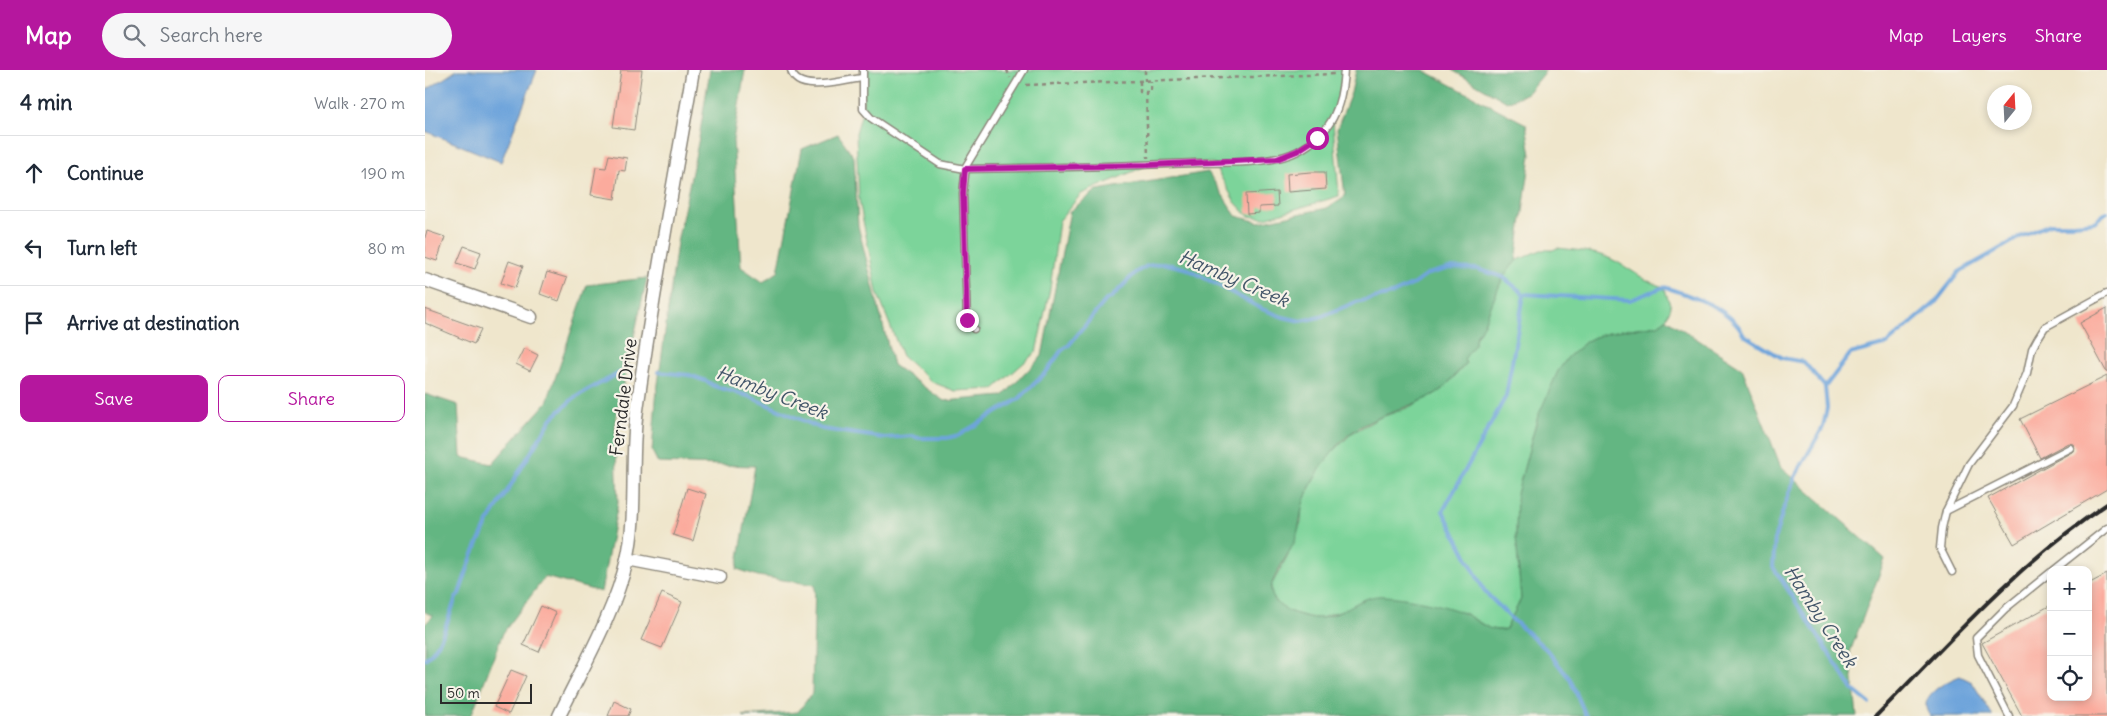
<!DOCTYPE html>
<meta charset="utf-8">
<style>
:root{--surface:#fff;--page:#f6f6f7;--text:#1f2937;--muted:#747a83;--line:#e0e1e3;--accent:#b5179e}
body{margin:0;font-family:Delius,sans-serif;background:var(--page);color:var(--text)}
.controls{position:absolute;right:15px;bottom:15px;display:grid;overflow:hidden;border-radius:10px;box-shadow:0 2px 8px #0003}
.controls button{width:45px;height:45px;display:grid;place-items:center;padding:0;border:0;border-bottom:1px solid var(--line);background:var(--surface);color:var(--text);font:25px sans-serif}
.compass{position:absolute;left:1562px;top:15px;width:45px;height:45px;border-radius:50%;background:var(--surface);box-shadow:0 2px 8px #0003;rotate:18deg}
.scale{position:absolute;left:15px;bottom:12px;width:92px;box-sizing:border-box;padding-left:5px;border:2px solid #2b2b2b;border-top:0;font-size:14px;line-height:18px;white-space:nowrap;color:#2b2b2b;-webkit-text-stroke:4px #f7f3e8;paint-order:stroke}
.stop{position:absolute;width:15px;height:15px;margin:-11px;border:4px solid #b5179e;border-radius:50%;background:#fff}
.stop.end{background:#b5179e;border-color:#fff;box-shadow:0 1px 5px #0008}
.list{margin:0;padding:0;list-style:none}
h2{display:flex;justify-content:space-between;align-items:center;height:65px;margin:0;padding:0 20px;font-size:21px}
h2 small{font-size:16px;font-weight:400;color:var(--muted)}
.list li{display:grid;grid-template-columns:32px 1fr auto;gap:15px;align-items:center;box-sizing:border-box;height:75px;padding:0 20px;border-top:1px solid var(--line)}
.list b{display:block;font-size:19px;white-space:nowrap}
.list em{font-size:16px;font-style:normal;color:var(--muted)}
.actions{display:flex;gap:10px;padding:15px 20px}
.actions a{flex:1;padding:11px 0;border:1px solid var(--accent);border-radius:10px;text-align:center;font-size:18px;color:var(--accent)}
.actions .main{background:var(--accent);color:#fff}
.icon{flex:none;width:28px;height:28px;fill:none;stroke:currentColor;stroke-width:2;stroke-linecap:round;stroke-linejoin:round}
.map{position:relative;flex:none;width:1682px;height:646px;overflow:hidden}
header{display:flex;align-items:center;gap:30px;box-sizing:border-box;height:70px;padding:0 25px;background:var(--accent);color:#fff}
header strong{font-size:24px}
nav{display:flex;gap:28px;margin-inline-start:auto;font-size:18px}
.search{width:350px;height:45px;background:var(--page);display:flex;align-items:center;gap:12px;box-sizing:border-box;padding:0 18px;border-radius:28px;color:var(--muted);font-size:19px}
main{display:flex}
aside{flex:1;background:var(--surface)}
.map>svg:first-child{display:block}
.green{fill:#7bd49a;stroke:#538062}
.forest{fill:#64b682;stroke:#487056}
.water{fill:#6ea4db;stroke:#4c6883}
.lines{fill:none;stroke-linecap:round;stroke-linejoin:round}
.stream{stroke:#6ea4db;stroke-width:4}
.building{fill:#fbab9d}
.lane-casing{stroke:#8d887c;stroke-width:9}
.street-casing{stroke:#8d887c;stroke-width:15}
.path{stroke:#8d887c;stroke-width:2.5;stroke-dasharray:4 4;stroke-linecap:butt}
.lane{stroke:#fff;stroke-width:6}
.street{stroke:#fff;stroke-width:12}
.rail{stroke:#2b2b2b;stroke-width:4}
.route{stroke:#b5179e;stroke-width:6}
.labels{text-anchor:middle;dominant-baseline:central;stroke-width:4.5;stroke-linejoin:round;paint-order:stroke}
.street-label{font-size:18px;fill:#2b2b2b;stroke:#f7f3e8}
.water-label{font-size:19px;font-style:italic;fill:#425569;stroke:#f7f3e8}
</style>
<header>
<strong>Map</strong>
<div class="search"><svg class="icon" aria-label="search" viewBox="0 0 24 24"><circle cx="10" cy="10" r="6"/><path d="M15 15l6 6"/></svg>Search here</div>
<nav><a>Map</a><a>Layers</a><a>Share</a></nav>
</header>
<main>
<aside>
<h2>4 min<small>Walk · 270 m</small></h2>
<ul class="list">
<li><svg class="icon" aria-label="ahead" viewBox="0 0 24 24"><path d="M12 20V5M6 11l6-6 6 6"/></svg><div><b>Continue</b></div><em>190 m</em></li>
<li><svg class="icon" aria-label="left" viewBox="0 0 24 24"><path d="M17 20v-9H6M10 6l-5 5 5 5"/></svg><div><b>Turn left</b></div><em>80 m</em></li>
<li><svg class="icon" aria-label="arrive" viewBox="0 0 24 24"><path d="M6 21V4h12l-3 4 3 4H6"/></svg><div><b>Arrive at destination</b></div></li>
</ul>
<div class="actions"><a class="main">Save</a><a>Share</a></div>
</aside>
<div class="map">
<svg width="1682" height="646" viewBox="0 0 1682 646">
<rect width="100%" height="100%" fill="#f7f3e8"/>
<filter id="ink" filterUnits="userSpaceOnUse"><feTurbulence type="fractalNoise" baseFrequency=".02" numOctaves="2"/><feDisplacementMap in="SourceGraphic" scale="10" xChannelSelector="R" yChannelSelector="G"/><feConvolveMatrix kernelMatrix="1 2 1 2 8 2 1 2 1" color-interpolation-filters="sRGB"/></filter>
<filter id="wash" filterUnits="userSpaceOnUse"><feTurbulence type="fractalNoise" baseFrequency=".0096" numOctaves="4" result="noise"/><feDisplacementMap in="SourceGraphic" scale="20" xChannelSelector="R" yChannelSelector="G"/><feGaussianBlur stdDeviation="1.12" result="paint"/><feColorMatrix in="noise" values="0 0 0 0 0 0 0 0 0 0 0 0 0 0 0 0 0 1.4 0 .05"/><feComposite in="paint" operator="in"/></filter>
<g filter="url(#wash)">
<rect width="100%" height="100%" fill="#efe6cc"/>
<g class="green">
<path d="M438,0H919L908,51L914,126L840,148L823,146L810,132L788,93L723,95L656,124L634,151L625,219L611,282L569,319L530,321L507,312L477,286L452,222L434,130L431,63L438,39Z"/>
<path d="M1132,178C1150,180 1169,181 1186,189C1204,197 1219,212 1239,217L1246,237L1241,249L1233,255L1191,261L1170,267L1162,271L1143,287L1113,346L1092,424L1091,466L1096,529L1081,559L1076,560L1065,559L1039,543L938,530L917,541L896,548H887L865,542L855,536L847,526L846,516L863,485L876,452L877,436L882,423L899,391L927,363L954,348L982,338L1010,324L1019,318L1041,294L1039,289L1050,274V269L1059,253L1078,207L1091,191L1116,180H1128Z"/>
</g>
<g class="forest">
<path d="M285,0H320L308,70L316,197L338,212L353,202L377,79L413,64L429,87L433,156L468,295L519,331L578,326L617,286L645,141L672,120L783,102L811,146L834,152L902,138L920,126L912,59L926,23L931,0H998L1101,54L1106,85L1091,191L1078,207L1059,253L1050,269V274L1039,289L1041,294C1029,304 1022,318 1008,325C984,338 946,347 926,363C906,380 883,413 877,438C875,449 874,460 870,471C865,482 847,507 846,518C845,529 857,539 866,542C875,545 887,549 896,548C918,546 936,524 959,526C980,527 1023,535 1040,544C1054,551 1065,564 1081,559L1096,529L1091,466L1092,424L1113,346L1133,301L1143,287L1162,271L1170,267L1191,261L1233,255L1241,249L1317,298L1356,397L1460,489L1425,582L1432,646H318L373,642L387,623L390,515L333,506L312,499L330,396L233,393L227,381L231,329L252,173L274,68Z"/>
<path d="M1027,0H1121L1102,23L1082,32Z"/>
<path d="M222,208L190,352L193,433L176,522L120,507L78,563L46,646H0V554L8,546L0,542V324L33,335L36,387L67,394L122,332L162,215Z"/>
</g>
<g class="water">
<path d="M32,0H112L76,92L0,61V21Z"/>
<path d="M1535,606L1547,612L1568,646H1505C1490,627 1520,612 1535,606Z"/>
</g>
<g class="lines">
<g class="stream">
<path d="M1099,224L1081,326L1018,441L1060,522L1087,549L1121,579L1145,609L1161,646"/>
<path d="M233,302L264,305L281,311L289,316L323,326L397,359L460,368L488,366L493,368H522L534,365L594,329L622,301L636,281L644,275L681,230L687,227L711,202L722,196L738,193L763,199L837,239L858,247L876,251L895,247L931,232L967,224L989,214L1003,204L1025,198L1052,199L1078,207L1099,224L1205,230L1239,217C1266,226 1305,237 1319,265L1357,288L1379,292L1400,317L1402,338L1398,357L1370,407L1359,437L1350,467L1348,497L1428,620L1444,633"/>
<path d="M1400,317L1425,284L1462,274L1510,233L1534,202L1597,166L1625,154H1649L1669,152L1682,142"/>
<path d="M0,589C17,577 23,547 31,528L34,524L47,486L62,454L127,348L150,327L200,300"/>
</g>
</g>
<g id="blocks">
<g class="building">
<path d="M196,0H217L209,60L188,57Z"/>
<path d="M184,85L202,88L200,101L194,100L190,129L166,125L171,97L181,98Z"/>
<path d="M886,102H900L901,119L863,122L862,104Z"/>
<path d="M852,122L853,136L834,137V143L822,144L821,124Z"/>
<path d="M2,161L20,167L12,191L0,187V167Z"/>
<path d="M39,176L56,182L50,199L32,193Z"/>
<path d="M84,191L98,196L90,218L76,213Z"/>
<path d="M122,202L142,208L134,231L115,224Z"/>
<path d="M1682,238V303L1655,253Z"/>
<path d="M0,239L56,259L49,274L0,253Z"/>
<path d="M99,278L113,285L105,301L91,294Z"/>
<path d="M1682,306V419L1589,474L1563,428L1647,382L1650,378L1648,374L1643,373L1615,388L1595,349Z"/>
<path d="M262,418L281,424L268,471L248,465Z"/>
<path d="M1682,504V646H1597L1557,573L1626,535V627H1663V514Z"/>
<path d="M237,523L257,532L237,578L216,570Z"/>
<path d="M116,536L131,543L114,582L98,575Z"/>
<path d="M86,600L101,606L84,644L69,637Z"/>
<path d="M189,631L206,639L203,646H183Z"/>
</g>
</g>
</g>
<g filter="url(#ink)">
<use href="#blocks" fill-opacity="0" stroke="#8d887c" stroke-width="1"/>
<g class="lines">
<defs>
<g id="lane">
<path d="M366,0C371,25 420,10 437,8"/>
<path d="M438,0V39L446,48L515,94L540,99C618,98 695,96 772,93C802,92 846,95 873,81C907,63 917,37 919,0"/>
<path d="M549,259L542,250L538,123L541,96L599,0"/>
<path d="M1521,441L1645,378"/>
<path d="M1629,500L1682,458"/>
<path d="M1527,502L1515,478L1517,458L1521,441L1544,394L1588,336L1602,303L1607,279L1613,268L1620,257L1682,223"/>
<path d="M1584,646L1553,585L1551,568L1580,539L1626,502"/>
</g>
<g id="street">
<path d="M0,210L106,247"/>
<path d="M202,489L295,507"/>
<path d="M134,646C158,596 189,544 202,490C213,443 205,389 212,340C227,226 249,113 268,0"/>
</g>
</defs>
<use href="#lane" class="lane-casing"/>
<use href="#street" class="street-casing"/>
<g class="path">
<path d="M582,0L585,8"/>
<path d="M720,0V11"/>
<path d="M715,11V22H726V11"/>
<path d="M601,15L910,4"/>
<path d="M721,22L723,88"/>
</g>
<use href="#lane" class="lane"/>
<use href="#street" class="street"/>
<path class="rail" d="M1451,646C1525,571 1593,493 1682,434"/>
</g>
</g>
<g class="lines" filter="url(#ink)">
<path class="route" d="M542,250L538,123L540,99L723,95L852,89L872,81L892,68"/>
</g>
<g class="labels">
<g class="street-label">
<text transform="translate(198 327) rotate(-83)">Ferndale Drive</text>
</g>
<g class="water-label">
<text transform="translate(809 208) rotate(23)">Hamby Creek</text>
<text transform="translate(347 322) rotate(21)">Hamby Creek</text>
<text transform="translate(1396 546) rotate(57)">Hamby Creek</text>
</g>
</g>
</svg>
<div class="controls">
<button>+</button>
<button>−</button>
<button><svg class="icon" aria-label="locate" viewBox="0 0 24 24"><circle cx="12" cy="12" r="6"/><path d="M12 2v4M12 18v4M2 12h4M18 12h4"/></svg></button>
</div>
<svg class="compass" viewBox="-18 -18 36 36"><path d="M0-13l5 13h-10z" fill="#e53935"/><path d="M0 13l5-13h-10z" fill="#747a83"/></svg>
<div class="scale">50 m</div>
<div class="stop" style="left:892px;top:68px"></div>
<div class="stop end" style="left:542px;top:250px"></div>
</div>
</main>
